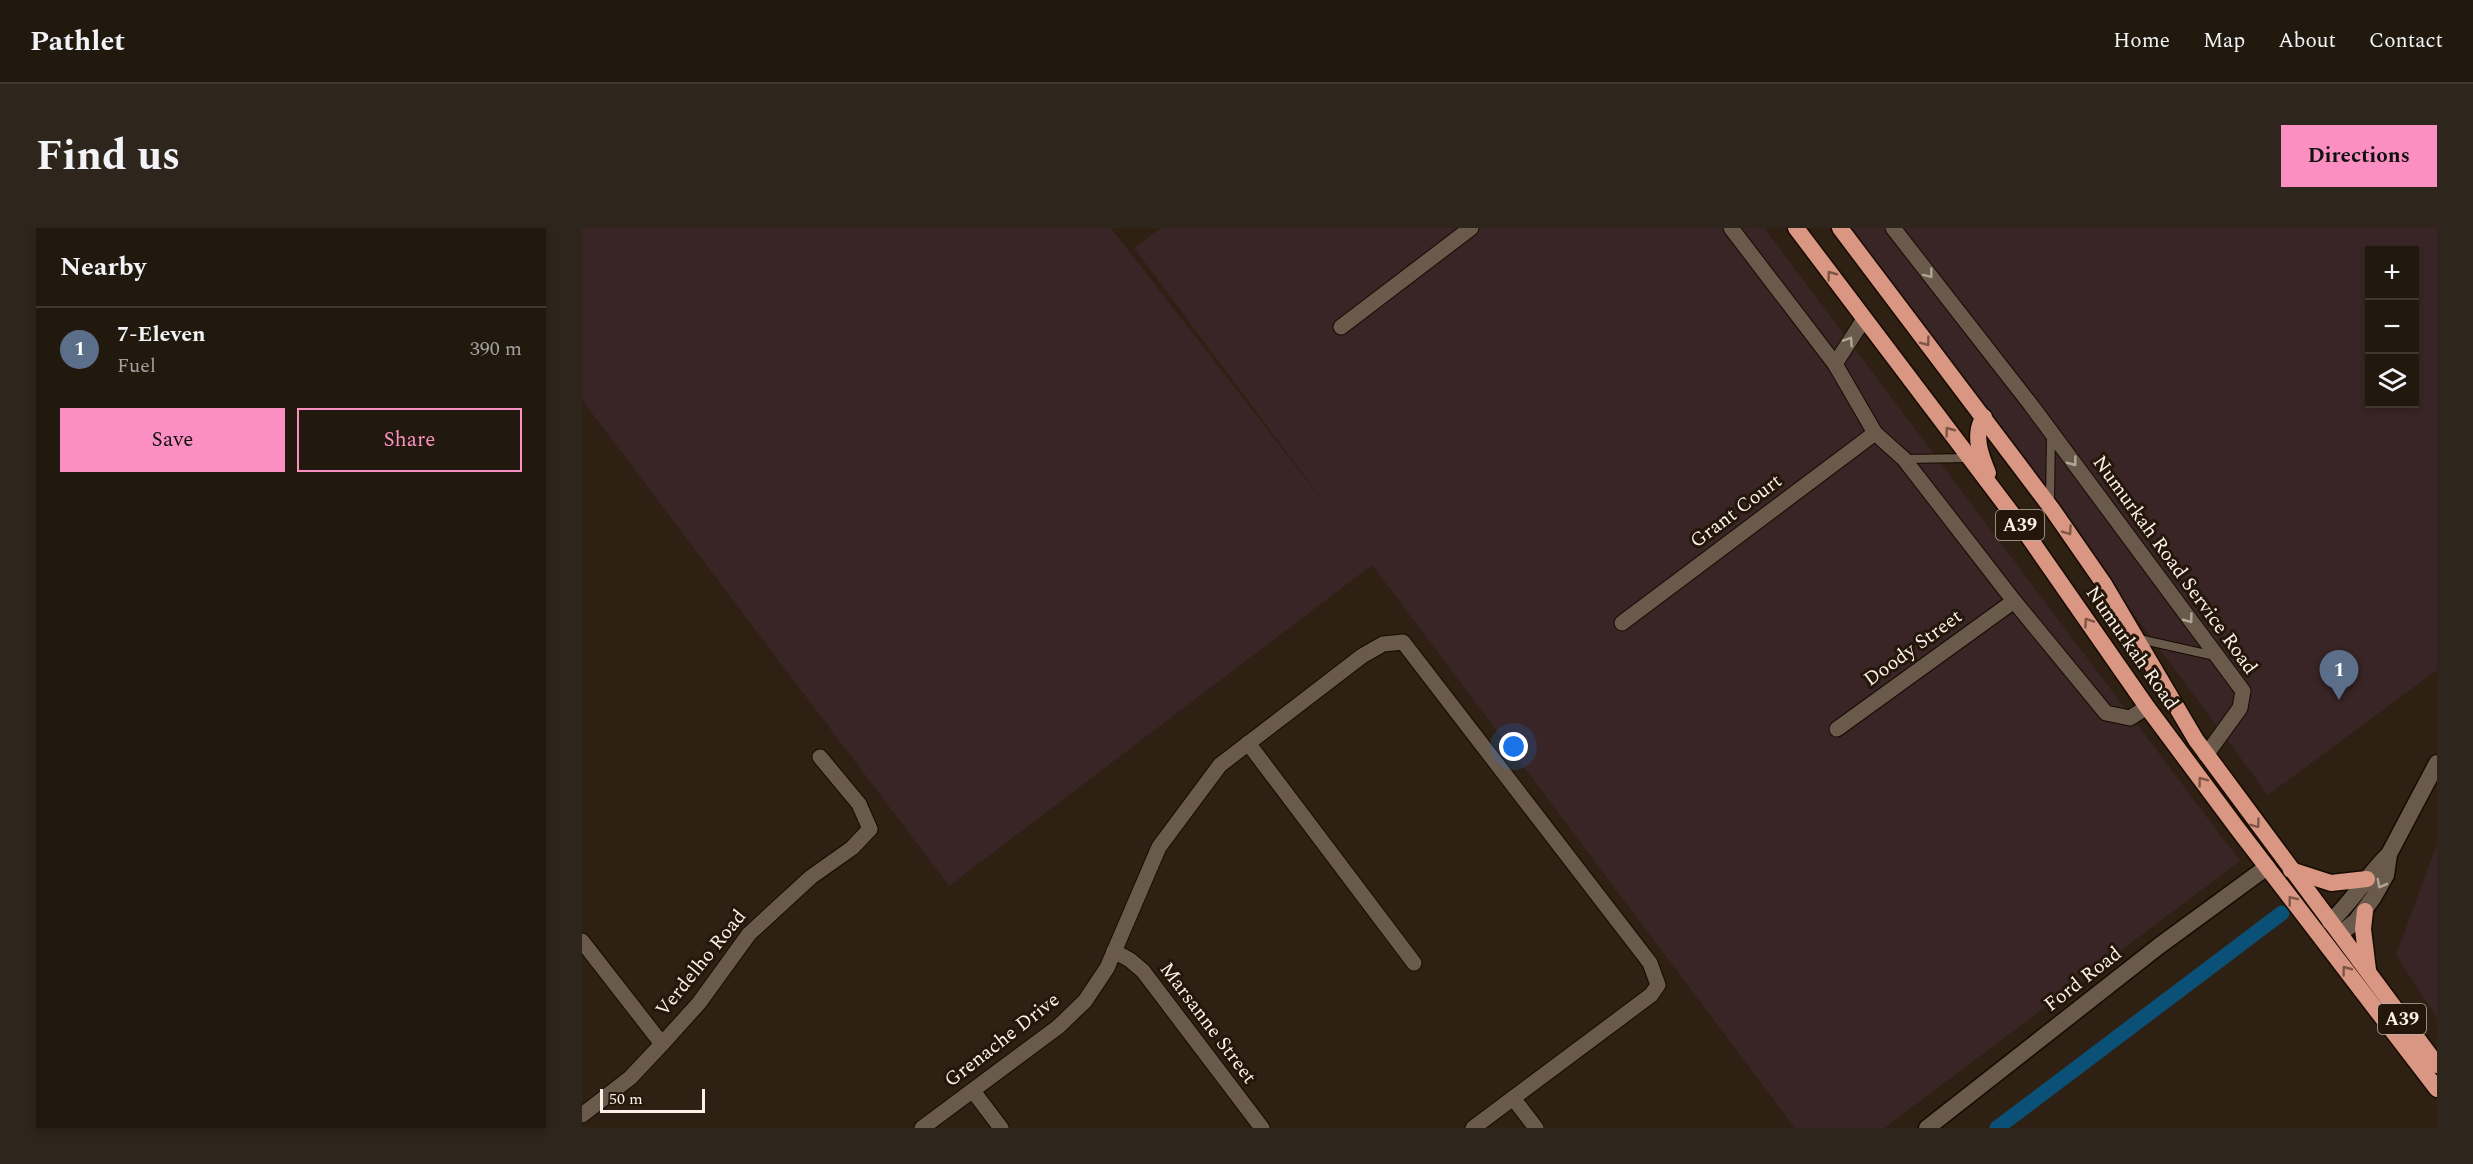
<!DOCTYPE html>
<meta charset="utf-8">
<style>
:root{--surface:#22190e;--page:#2e261c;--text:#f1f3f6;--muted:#a2a09e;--line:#3f382e;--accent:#fc8fc2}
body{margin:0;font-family:Spectral,serif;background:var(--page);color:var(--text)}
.controls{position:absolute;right:18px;top:18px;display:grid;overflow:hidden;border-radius:0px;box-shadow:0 3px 9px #0003}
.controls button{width:54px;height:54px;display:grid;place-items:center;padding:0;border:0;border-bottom:2px solid var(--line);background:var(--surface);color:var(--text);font:30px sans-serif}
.scale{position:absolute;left:18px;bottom:15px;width:105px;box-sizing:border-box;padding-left:6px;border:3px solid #fbf1e9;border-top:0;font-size:16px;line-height:21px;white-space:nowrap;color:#fbf1e9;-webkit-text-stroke:4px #24170a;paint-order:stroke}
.you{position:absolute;left:932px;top:519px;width:21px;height:21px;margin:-15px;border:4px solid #fff;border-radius:50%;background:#1a73e8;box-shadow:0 0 0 9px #1a73e833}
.badge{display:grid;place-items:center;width:39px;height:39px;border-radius:50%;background:var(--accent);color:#fff;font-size:20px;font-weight:700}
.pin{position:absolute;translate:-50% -50px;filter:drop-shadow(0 2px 3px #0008)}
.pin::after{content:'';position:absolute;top:32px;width:21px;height:18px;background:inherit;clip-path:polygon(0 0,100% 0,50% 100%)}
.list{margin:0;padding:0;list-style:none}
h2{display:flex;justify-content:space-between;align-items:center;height:78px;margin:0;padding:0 24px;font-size:26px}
h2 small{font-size:20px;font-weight:400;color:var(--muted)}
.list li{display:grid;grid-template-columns:39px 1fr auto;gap:18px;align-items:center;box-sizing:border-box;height:84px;padding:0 24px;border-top:2px solid var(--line)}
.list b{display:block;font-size:22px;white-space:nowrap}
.list p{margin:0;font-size:20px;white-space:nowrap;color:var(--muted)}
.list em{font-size:20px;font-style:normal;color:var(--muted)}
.actions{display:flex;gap:12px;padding:18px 24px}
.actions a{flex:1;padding:14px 0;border:2px solid var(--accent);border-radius:0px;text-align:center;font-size:21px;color:var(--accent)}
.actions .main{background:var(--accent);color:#111}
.icon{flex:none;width:33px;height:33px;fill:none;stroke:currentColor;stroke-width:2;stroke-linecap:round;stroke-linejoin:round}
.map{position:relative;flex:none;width:1855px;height:900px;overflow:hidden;border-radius:0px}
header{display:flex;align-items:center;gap:36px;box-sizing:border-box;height:84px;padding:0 30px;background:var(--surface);border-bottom:2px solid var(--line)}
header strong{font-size:28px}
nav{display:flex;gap:33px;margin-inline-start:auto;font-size:21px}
.intro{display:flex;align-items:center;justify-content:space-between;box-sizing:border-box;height:144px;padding:0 36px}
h1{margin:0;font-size:42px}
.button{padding:15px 27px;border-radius:0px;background:var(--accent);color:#111;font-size:21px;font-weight:700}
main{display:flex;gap:36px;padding:0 36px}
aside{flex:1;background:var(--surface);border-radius:0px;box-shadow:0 3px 9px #0003}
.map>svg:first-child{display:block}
.commercial{fill:#392526;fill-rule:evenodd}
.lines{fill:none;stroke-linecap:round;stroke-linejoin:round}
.canal{stroke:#0b5177;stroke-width:15}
.service-casing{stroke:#160a01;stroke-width:10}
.minor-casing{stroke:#160a01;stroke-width:17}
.tertiary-casing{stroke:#160a01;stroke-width:19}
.trunk-casing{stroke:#160a01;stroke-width:19}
.service{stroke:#6a5a4b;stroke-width:8}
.minor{stroke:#6a5a4b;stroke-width:15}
.tertiary{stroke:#6a5a4b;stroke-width:16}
.trunk{stroke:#d99682;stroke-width:16}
.oneway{stroke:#b2a69a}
.oneway2{stroke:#7e5646}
.labels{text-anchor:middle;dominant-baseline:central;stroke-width:6;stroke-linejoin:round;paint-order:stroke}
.shield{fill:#24170a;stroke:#bab0a6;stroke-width:1.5}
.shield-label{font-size:18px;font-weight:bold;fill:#fbf1e9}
.street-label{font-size:20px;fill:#fbf1e9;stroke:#24170a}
</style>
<header>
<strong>Pathlet</strong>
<nav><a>Home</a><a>Map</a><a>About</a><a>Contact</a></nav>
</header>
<div class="intro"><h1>Find us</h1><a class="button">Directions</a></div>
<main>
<aside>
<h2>Nearby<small></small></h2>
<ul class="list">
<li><span class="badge" style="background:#5c6f8a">1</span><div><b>7-Eleven</b><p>Fuel</p></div><em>390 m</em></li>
</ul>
<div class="actions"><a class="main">Save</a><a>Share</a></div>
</aside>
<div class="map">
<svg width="1855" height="900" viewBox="0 0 1855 900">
<rect width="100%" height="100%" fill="#2e2113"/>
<g class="commercial">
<path d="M0,0H529L754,290L552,20L579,0H1182L1658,633L1302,900H1213L790,337L367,658L0,172Z"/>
<path d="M1265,0H1855V442L1686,567ZM1788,22H1832V176H1788Z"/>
<path d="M1855,616V790L1814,727Z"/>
</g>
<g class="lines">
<path class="canal" d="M1415,900L1700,685"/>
<defs>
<g id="service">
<path d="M1323,231L1386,230"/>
<path d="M1468,272L1469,206"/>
<path d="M1557,411L1633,428"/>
</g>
<g id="minor">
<path d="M1149,0L1253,136L1293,205L1322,231L1432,373L1524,485L1548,490L1565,479"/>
<path d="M1311,0L1449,177L1661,463L1658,480L1624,527"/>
<path d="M759,99L889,0"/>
<path d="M1253,136L1282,91"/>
<path d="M1040,395L1293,205"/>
<path d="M1255,501L1432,373"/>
<path d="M666,515L832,735"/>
<path d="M0,713L80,816"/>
<path d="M532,723L548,732L561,743L680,900"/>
<path d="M391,863L419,900"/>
<path d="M931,870L954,900"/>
<path d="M0,887L48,850L80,816L117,775L167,706L229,649L270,620L288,601L277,576L238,529"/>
<path d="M340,900L476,799L503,773L525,740L577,619L638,537L780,428L801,416L821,414L1068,735L1076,757L1069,767L891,900"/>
</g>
<g id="tertiary">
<path d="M1748,694C1771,673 1785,647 1807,626"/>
<path d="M1758,706L1774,693L1791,670L1804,647L1807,626L1855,535"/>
<path d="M1345,900L1577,718L1685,639"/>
</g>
<g id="trunk">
<path d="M1214,0L1437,295L1565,479L1655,600L1855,861"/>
<path d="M1258,0L1470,281L1522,356L1614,512L1855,837"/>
<path d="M1402,189C1390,206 1399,228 1406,245"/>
<path d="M1709,642L1749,655L1785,651"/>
<path d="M1783,683L1781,701L1786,742"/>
</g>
</defs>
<use href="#service" class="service-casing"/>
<use href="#minor" class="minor-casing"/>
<use href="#tertiary" class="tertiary-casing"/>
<use href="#trunk" class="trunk-casing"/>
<use href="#service" class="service"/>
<use href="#minor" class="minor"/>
<use href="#tertiary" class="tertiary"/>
<use href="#trunk" class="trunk"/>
</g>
<defs><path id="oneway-chevron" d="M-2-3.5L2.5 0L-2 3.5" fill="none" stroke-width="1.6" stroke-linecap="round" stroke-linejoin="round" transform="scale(1.5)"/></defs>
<g class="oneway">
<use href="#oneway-chevron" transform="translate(1347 46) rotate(52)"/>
<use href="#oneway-chevron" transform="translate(1267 113) rotate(-57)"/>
<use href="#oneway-chevron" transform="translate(1491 234) rotate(53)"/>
<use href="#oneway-chevron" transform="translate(1607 391) rotate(53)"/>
<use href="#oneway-chevron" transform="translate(1799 656) rotate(118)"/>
</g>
<g class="oneway2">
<use href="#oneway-chevron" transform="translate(1249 47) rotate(-127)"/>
<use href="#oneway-chevron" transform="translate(1344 114) rotate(53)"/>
<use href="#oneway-chevron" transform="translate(1367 203) rotate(-127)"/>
<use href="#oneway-chevron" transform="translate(1486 303) rotate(55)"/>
<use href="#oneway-chevron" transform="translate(1506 394) rotate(-124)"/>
<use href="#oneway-chevron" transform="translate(1620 553) rotate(-127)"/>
<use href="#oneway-chevron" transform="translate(1674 596) rotate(54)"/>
<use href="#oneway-chevron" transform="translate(1710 672) rotate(-128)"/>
<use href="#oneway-chevron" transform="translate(1764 742) rotate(-127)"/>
</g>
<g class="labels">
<g class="shield">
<rect x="1414" y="282" width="48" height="30" rx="4.5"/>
<rect x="1796" y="776" width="48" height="30" rx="4.5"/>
</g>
<g class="shield-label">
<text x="1438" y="297">A39</text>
<text x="1820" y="791">A39</text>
</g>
<g class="street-label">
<text transform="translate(1154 283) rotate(-37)">Grant Court</text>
<text transform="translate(1593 337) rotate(54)">Numurkah Road Service Road</text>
<text transform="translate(1331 420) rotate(-36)">Doody Street</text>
<text transform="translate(1550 420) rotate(55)">Numurkah Road</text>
<text transform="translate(119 735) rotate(-51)">Verdelho Road</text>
<text transform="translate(1501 751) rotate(-38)">Ford Road</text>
<text transform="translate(626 795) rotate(53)">Marsanne Street</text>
<text transform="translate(420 812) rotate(-38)">Grenache Drive</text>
</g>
</g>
</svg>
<div class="controls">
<button>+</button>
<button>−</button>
<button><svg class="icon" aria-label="layers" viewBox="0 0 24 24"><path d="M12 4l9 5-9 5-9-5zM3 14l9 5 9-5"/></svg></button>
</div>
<div class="scale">50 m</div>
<div class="you"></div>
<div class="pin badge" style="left:1757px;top:472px;background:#5c6f8a">1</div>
</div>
</main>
